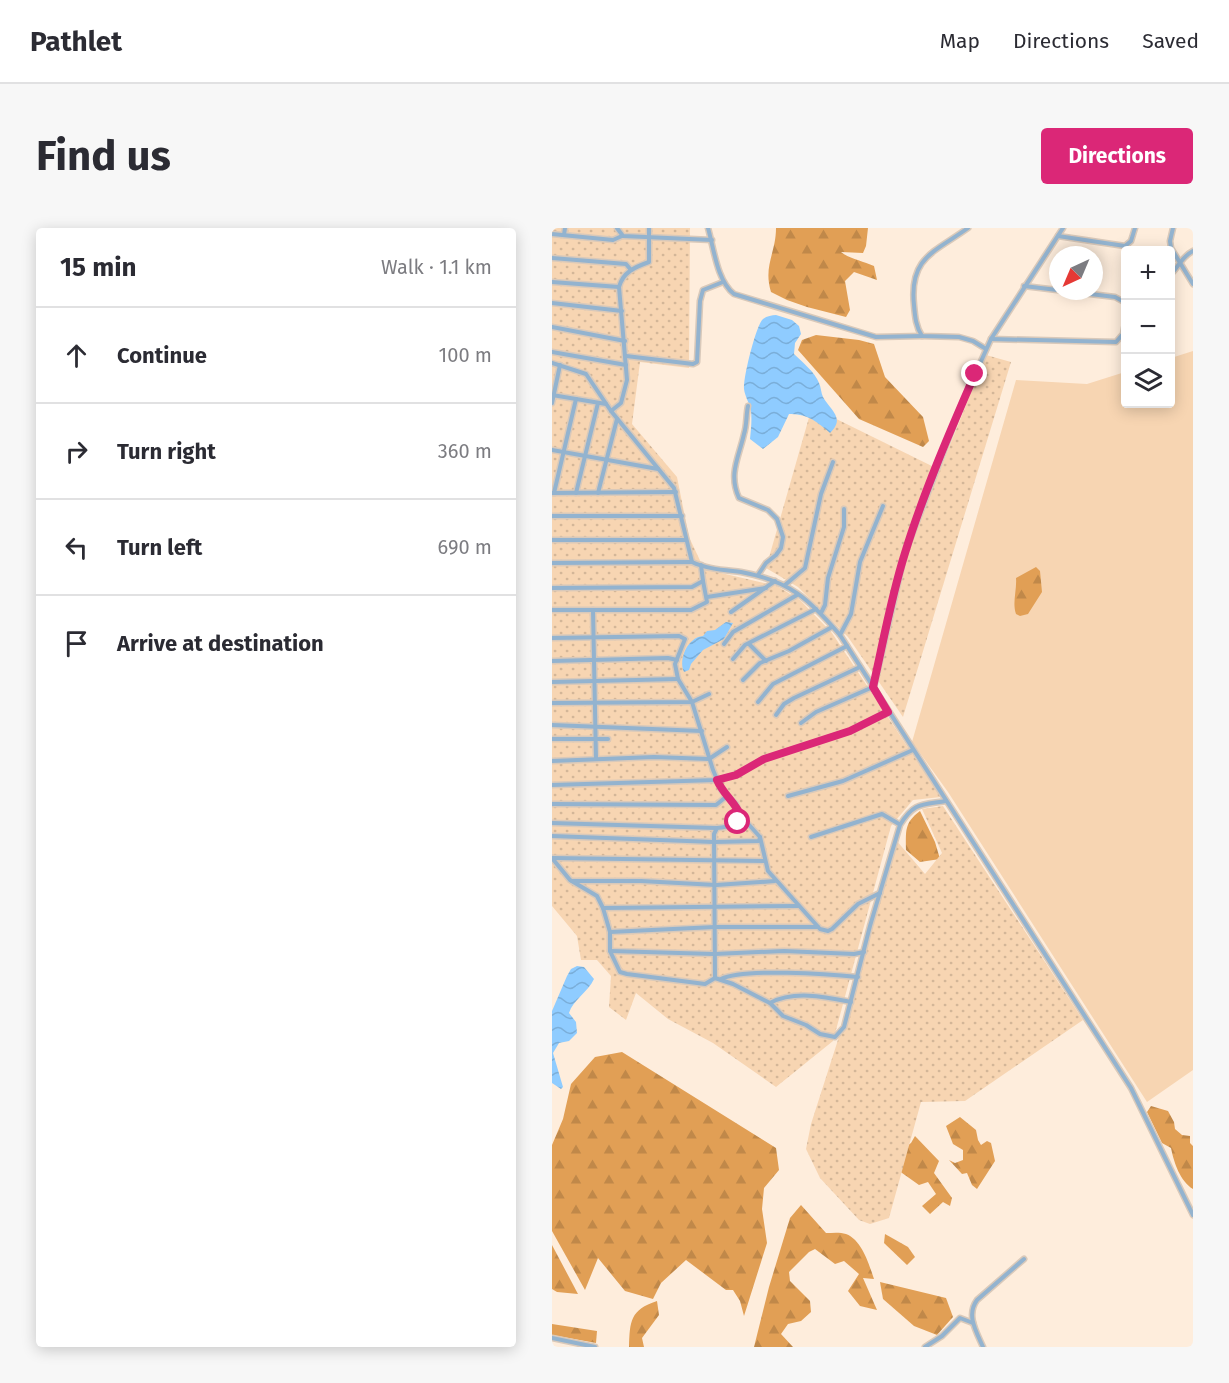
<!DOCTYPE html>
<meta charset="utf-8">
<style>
:root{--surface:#fff;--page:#f7f7f7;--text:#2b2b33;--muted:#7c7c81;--line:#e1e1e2;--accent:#db2777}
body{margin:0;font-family:"Fira Sans",sans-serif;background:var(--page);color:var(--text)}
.controls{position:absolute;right:18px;top:18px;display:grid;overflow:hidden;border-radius:6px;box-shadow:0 3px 15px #0003}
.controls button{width:54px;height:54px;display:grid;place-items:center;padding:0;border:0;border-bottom:2px solid var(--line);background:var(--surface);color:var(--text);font:30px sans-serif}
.compass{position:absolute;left:497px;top:18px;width:54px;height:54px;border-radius:50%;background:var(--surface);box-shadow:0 3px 15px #0003;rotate:224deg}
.stop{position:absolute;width:18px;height:18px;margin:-14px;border:4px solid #db2777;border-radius:50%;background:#fff}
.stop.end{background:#db2777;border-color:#fff;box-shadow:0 2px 6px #0008}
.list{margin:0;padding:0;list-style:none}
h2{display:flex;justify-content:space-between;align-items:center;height:78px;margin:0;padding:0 24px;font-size:26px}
h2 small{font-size:20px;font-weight:400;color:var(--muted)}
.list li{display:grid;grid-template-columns:39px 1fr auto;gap:18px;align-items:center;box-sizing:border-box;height:96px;padding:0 24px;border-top:2px solid var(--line)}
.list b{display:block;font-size:22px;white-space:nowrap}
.list em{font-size:20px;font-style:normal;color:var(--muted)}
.icon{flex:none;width:33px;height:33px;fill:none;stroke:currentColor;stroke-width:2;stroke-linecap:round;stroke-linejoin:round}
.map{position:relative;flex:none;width:641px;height:1119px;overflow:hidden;border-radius:6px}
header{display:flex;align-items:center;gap:36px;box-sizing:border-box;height:84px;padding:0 30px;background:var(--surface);border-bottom:2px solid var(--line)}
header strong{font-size:28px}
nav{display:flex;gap:33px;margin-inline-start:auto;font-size:21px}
.intro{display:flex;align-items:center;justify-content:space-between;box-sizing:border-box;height:144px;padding:0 36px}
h1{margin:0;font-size:42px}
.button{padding:15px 27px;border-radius:6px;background:var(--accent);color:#fff;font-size:21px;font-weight:700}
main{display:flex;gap:36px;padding:0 36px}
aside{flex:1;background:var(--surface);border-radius:6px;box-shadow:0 3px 15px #0003}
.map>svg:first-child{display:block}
.grass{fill:#f7d5b2}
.forest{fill:url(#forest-firs)}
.garden{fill:url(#garden-dots)}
.water{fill:url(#water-waves)}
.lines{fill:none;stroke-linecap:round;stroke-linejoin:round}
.minor-casing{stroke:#d9c9ba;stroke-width:7}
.minor{stroke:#93b3cf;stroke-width:4}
.route{stroke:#db2777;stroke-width:8}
</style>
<header>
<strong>Pathlet</strong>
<nav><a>Map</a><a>Directions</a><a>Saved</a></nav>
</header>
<div class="intro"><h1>Find us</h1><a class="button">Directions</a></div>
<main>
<aside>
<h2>15 min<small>Walk · 1.1 km</small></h2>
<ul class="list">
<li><svg class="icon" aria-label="ahead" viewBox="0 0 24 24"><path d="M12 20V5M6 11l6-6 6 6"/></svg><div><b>Continue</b></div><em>100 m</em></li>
<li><svg class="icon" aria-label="right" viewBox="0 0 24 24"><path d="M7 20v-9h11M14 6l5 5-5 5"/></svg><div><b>Turn right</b></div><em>360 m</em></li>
<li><svg class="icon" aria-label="left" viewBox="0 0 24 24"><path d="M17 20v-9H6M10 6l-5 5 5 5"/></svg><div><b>Turn left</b></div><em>690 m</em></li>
<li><svg class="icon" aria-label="arrive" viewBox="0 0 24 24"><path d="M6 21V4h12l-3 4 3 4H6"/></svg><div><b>Arrive at destination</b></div></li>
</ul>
</aside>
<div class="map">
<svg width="641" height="1119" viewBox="0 0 641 1119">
<defs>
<pattern id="forest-firs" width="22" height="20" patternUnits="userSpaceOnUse" patternTransform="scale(1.5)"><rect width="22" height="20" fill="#e19f55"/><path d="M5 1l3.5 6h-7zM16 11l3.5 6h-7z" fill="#c08849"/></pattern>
<pattern id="garden-dots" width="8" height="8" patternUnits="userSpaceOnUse" patternTransform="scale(1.5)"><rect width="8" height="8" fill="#f7d5b2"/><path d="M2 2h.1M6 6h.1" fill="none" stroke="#d3b698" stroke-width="1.8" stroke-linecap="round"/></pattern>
<pattern id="water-waves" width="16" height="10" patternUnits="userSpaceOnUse" patternTransform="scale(1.5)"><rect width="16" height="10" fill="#8fccff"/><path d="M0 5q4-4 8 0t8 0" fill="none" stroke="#7aaed9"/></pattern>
</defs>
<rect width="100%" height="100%" fill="#feeddc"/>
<path class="grass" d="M641,123V842L595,874L396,564L360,514L464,152L535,156L573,144L574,176H618L619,130Z"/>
<g class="forest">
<path d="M224,0H316L314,18L311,25L289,24C298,31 311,33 322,38L325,52L302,44L293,53L298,82L294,89L255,79L235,72L219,64C211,38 224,25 224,0Z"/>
<path d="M264,107L307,112L322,116L333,149L371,189L377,213L371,219L307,191L246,122L250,112Z"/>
<path d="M484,339L488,343L490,364L476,386L468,388L464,386C460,375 465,362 464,350Z"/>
<path d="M368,583L383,614L388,631L368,634L354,622C354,603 352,595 368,583Z"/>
<path d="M70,824L224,920L227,942L212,960L210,981L215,1015L192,1088L188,1073L181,1062H174L134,1032L109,1055L101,1071L73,1063L46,1030L33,1062L0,1003V917L11,891L19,856L43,829Z"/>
<path d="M599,878L616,883L622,894L623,901L630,907L638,908V915L641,918V961C628,953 622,935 619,920L610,915L595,884Z"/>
<path d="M408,889L424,902L426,912L429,917L435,913L439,915L443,933L425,961L420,957L415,945L410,946L397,932L403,935L411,932V922L401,916L394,898Z"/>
<path d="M363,908L387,933L382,945L400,970L398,978L391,974L378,986L370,978L384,966L376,954L367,957L343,940L352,920L359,915Z"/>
<path d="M249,977L274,1005C280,1005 288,1004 294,1006C310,1012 317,1036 322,1051L311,1050L325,1082L308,1078L296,1063L307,1046L292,1033L283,1036L263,1021L257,1024L237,1044L238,1053L258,1073L259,1084L249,1093L236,1096L229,1106L241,1119H202L217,1059L238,990Z"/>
<path d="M333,1006L356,1019L363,1029L355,1037L332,1015Z"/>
<path d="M0,1017L26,1066L5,1064L0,1061Z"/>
<path d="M328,1054L394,1070L401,1089L385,1107L362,1098L331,1071Z"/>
<path d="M105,1073L107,1087L90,1110L92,1119H77C78,1093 78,1082 105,1073Z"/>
<path d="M0,1096L45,1103L44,1115L0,1107Z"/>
</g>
<g class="garden">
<path d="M0,0H138L137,140L88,134L80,196L125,249L137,309L152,341L225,358L248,372L280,405L389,569L361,572L339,598L281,813L224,859L161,815L116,791L84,765L74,792L57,779L59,748L45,732H29L25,708L0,678Z"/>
<path d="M434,127L459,134L351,489L296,409L246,359L214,340L260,179L388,242Z"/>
<path d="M391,578L531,792L413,873L369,874L337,990L318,996L307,992L268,950L254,921L259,896L285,815L344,612L373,646L390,625L370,581Z"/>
</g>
<g class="water">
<path d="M224,87L240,92L247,98L249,106L243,115L242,126C250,134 263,144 267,155C269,159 269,165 271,169C278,182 294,190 278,205C266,194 254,185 237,186L226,209L211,221L198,211C199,202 200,192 199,183C198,176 193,169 192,161C191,150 204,97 211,91C215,88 220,87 224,87Z"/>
<path d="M174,394L181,395L172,411L151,422L139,436L137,442L132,444C126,431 136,409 151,408L155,403L163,402Z"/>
<path d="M25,738L32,739L42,751C36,764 21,772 17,785L24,794L25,805L17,813L7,815L1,825L11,859L9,861L0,855V783L15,748L19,741Z"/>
</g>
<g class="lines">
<defs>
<g id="minor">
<path d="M65,0L71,8L160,12"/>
<path d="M156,0C162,21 165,53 182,66L324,109L370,108"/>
<path d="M416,0C383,24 357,29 362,77C363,89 364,99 370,108L407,109L421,113L434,121"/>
<path d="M621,0L618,13L619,20L641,56"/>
<path d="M0,6L61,12L70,8"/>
<path d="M12,7L13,0"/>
<path d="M506,8L573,18L579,13L583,0"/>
<path d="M0,30L74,36L79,42"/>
<path d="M618,47C627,39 629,29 641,23"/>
<path d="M0,54L67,59"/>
<path d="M472,58L563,69L574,75"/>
<path d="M0,75L70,83"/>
<path d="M0,99L73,113"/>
<path d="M439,111L564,114L571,106L574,90"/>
<path d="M0,124L74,137"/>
<path d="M74,128L141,136L145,134L148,73L151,62L171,54"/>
<path d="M0,135L34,146L59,183L122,260L140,334C154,341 173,342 189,344C238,353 257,371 288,407L579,860L641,987"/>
<path d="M0,167L54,176"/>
<path d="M0,175L8,137"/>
<path d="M196,178C194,187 195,197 192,206C187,229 176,246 187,270L216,282L225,291L231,309L229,320L224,327L214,335L206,347"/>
<path d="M59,183L69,175L75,152L67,59C71,44 83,39 97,34V0"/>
<path d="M0,222L106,241"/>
<path d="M0,265L124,264"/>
<path d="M2,265L24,171"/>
<path d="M24,265L46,175"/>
<path d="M46,265L65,191"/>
<path d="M0,288H130"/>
<path d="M0,312H133"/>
<path d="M0,335L140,334"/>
<path d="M233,357L253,340L269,266L281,234"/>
<path d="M0,360L140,359L151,353L149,337"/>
<path d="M155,369L214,360"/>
<path d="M0,382H139L155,374L151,353"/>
<path d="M41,382L44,531"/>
<path d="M179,384L223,353"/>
<path d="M269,385L273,377L276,350L292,299V281"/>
<path d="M288,407L299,386L308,334L331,278"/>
<path d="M0,410L127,408L133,411L123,436L126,451L140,474L161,542L170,563L184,576L189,588C184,598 175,599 165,600L162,606L163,750"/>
<path d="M172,416L181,404L245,367"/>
<path d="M197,416L214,433"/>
<path d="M181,431L193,417L264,381"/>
<path d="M0,433L116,430L125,432"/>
<path d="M191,452L208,435L237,423L280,399"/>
<path d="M0,454L126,451"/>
<path d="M322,459L353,325L409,178L439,111L511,0"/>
<path d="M206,474L221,456L295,418"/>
<path d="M0,475L140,474L157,466"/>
<path d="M224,487L232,476L242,470L308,439"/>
<path d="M249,495L264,484L321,459"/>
<path d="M0,497L150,503"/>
<path d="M0,511H56"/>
<path d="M0,533L102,529L157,531L175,519"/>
<path d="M0,557L165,552L184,547L211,531L298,503L336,484"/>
<path d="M236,568L291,553L361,522"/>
<path d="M0,576L164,577L175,568"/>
<path d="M0,595L164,600"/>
<path d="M0,608L162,614L207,613L208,609L189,588"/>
<path d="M208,609L216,643L268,701L276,703L280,701L306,676L328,665"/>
<path d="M259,609L330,586L347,596"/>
<path d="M0,630L18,652L45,668L51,680L58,704V723L68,744L75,746L153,756L163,750L181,756L218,775L231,788L254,797L268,806L283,809L292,799L318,698L348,597C362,574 370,577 394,573"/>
<path d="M1,630L213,633"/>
<path d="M20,653H89L164,657L223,653"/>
<path d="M51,680L246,678"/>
<path d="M58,704L163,699H266"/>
<path d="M58,723L162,726L232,723L302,726L312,724"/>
<path d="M169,751C191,740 278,746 306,749"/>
<path d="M218,775C242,762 274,769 299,774"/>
<path d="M0,1110L43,1119"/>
<path d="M373,1119L390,1108L408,1090L421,1095"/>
<path d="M431,1119C424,1103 414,1087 425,1072L472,1031"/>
</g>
</defs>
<use href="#minor" class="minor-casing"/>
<use href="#minor" class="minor"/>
</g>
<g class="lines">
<path class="route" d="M186,594L189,588C183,574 171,566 165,552L184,547L212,531L298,503L336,484L321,459C331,415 339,369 353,325C371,266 398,203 423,146"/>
</g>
</svg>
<div class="controls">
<button>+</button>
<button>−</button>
<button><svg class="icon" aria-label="layers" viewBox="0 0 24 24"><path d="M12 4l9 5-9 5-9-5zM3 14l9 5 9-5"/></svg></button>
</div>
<svg class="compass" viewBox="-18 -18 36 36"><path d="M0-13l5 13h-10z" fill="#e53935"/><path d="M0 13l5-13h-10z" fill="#7c7c81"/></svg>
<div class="stop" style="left:186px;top:594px"></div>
<div class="stop end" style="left:423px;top:146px"></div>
</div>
</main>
